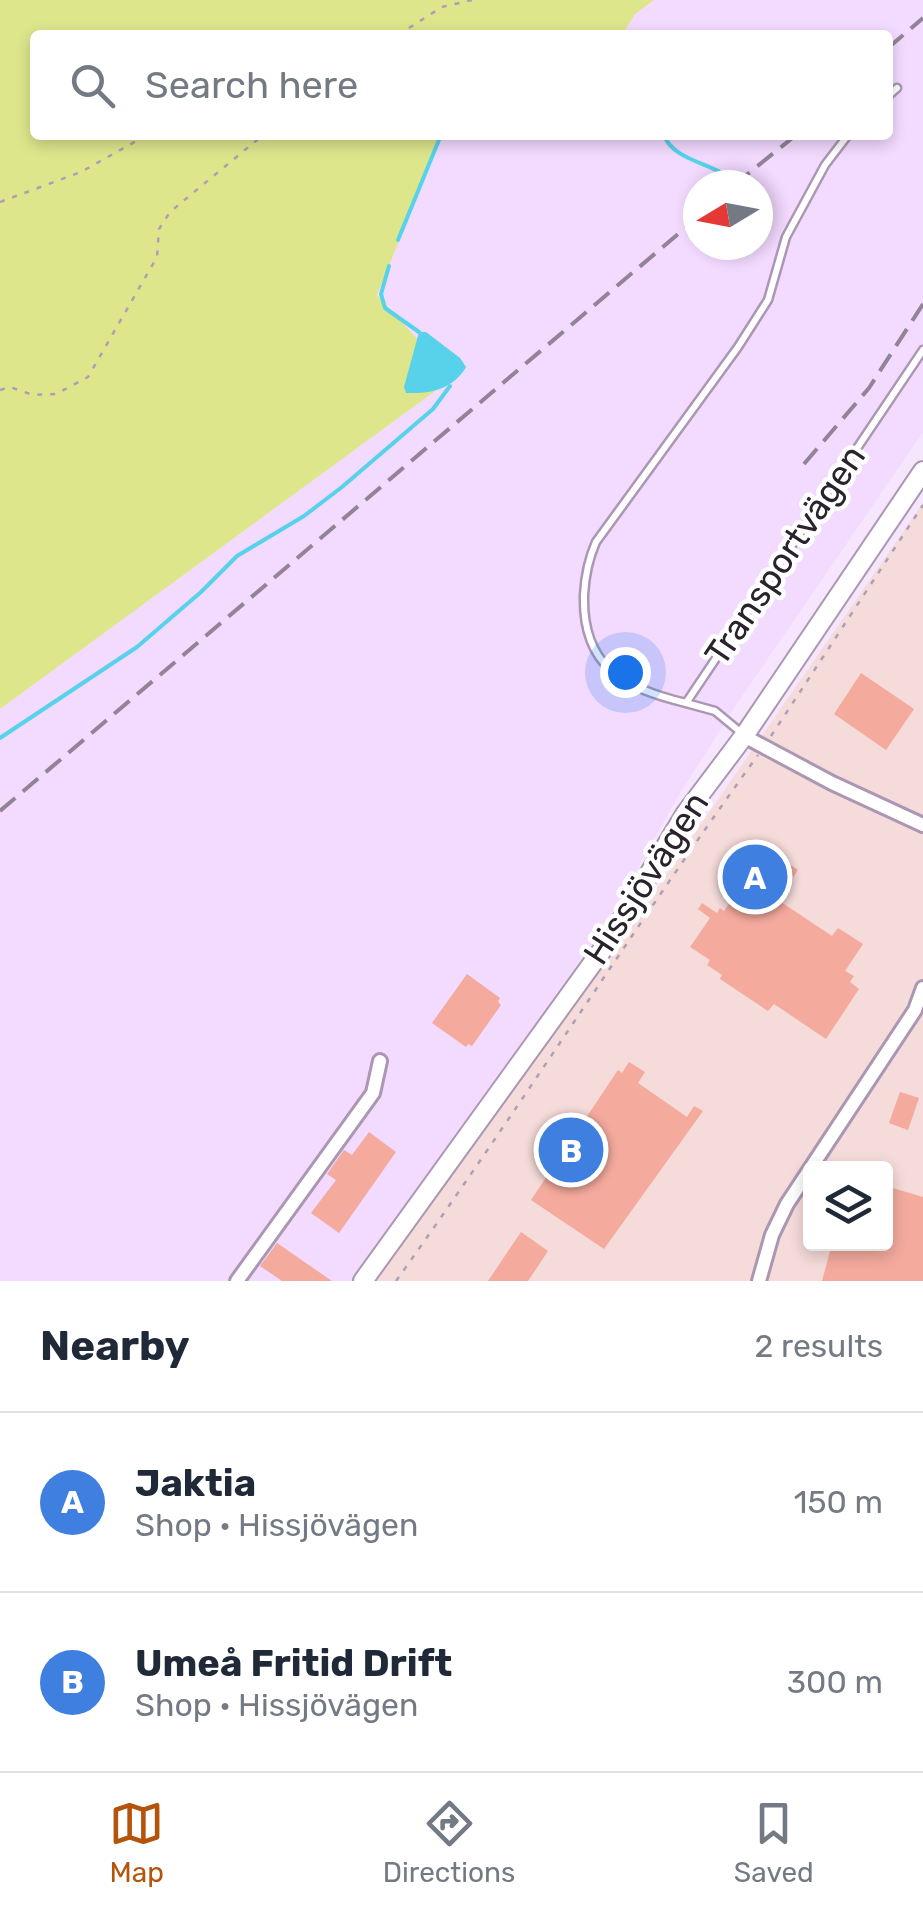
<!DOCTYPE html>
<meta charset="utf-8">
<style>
:root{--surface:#fff;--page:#f2f2f3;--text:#1f2937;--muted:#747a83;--line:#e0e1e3;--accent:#b45309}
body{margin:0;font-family:Rubik,sans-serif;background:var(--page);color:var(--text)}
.controls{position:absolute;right:30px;bottom:30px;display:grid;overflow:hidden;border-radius:10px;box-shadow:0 5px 15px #0003}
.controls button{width:90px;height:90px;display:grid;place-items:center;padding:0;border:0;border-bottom:2px solid var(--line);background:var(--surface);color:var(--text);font:50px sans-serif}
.compass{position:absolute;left:683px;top:170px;width:90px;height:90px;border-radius:50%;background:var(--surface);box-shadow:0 5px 15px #0003;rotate:260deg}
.you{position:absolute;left:625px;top:672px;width:35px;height:35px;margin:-25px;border:8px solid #fff;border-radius:50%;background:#1a73e8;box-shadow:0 0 0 15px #1a73e833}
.badge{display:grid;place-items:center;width:65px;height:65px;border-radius:50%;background:var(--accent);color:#fff;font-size:32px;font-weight:700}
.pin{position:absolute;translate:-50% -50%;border:5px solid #fff;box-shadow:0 2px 10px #0006}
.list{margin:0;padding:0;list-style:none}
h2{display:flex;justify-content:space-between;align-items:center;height:130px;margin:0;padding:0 40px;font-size:42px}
h2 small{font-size:32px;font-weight:400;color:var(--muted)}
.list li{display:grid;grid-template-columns:65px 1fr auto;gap:30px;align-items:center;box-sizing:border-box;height:180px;padding:0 40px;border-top:2px solid var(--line)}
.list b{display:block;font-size:38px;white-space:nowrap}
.list p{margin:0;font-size:32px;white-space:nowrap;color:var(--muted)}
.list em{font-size:32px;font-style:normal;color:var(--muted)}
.icon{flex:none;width:55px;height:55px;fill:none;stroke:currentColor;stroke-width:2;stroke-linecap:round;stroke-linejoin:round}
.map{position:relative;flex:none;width:923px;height:1281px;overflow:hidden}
.search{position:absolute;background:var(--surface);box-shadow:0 5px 15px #0003;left:30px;right:30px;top:30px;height:110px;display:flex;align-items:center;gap:25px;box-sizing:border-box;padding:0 35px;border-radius:10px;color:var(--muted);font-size:38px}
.sheet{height:490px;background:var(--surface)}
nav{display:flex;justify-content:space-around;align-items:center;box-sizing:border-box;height:140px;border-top:2px solid var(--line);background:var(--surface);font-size:28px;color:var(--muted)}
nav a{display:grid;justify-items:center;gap:5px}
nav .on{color:var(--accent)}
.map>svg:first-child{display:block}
.built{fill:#f3daff;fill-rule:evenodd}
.industrial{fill:#f5dbd9;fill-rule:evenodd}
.green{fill:#dee68c}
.water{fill:#57d2ea}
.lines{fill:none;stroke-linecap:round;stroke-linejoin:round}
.stream{stroke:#57d2ea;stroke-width:4}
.building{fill:#f4aa9d}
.lane-casing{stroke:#ab97b3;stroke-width:11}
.street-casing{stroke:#ab97b3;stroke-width:18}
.secondary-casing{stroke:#ab97b3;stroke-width:22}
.path{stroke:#ada0b4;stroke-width:2.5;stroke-dasharray:5 8;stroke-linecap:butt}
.lane{stroke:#fff;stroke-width:6}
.street{stroke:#fff;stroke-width:12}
.secondary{stroke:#fff;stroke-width:18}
.rail{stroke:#908496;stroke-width:4;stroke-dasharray:20 10;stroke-linecap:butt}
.labels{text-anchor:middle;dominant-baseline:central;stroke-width:9;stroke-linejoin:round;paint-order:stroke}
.street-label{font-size:35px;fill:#2a222d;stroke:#fff}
</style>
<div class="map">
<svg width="923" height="1281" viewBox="0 0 923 1281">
<rect width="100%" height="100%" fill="#f5e5fd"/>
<path class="built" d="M654,0H923V432L736,705L680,793L606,924L352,1281H0V709L453,378L377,295L442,135H888V35H622L634,14ZM698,185H758V245H698Z"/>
<path class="industrial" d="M923,503V1281H376L589,986ZM810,1168H886V1244H810Z"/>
<path class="green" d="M0,0H654L635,14L622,35H35V135H442L377,295L453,378L0,709Z"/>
<path class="water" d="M419,332H426L460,358L466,367C453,389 431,394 406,393L404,387Z"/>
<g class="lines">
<g class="stream">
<path d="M664,135C671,156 701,162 720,172"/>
<path d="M398,240L441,135"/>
<path d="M389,266L381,294L385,308L419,332"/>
<path d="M0,738L137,647L201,592L237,556L304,516L342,487L433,409L450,386"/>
</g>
</g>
<g class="building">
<path d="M861,673L914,709L886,750L834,714Z"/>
<path d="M761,856L780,868L785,861L798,870L778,900L832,936L838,928L863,944L845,971L854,976L850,982L859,989L826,1039L774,1004L768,1011L720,979L722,975L707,965L710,960L690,947L710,918L698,909L702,903L717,913L720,908L724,911L743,883L736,878L750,858L756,863Z"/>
<path d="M467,974L500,998L498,1002L501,1005L472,1046L468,1044L466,1047L432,1023Z"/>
<path d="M629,1062L645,1072L638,1083L687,1117L694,1106L703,1111L604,1249L531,1200L618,1070L622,1073Z"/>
<path d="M900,1092L919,1098L908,1130L889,1123Z"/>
<path d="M369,1132L396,1152L339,1233L311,1213L336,1180L327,1174L344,1150L352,1155Z"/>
<path d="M886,1186L923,1197V1281H822L832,1244H886Z"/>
<path d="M521,1232L548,1251L528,1281H488Z"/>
<path d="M277,1243L332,1281H282L260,1266Z"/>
</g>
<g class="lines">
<defs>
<g id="lane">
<path d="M888,96L897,88"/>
<path d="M686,703C623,688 582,666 584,595C585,576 588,560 596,542L738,347L768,300L786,237L825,165L848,135"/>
<path d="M744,735L715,711L686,703L923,350"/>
</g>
<g id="street">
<path d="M744,736L832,783L923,825"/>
<path d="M237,1281L373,1093L380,1061"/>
<path d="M759,1281L772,1235L787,1204L915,1010L923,988"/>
</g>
<path id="secondary" d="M363,1281L610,939L686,813L744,736L923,471"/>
</defs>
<use href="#lane" class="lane-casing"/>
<use href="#street" class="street-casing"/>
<use href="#secondary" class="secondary-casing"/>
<g class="path">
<path d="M398,35L442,7L472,0"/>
<path d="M0,202L81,172L147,135"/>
<path d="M0,390L10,387L33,395L56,394L88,377L157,257L159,229L170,212L263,135"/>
<path d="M771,736L923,505"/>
<path d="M396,1281C520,1108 633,928 758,755"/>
</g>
<use href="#lane" class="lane"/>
<use href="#street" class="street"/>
<use href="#secondary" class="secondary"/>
<g class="rail">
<path d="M888,48L923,18"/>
<path d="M734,185L796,135"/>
<path d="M804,464L869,388L923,304"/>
<path d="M0,811L698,217"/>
</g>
</g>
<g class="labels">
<g class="street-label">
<text transform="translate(785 555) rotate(-56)">Transportvägen</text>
<text transform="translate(646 878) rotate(-57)">Hissjövägen</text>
</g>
</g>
</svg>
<div class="controls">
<button><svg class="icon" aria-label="layers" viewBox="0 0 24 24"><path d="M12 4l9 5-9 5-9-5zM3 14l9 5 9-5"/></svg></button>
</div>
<svg class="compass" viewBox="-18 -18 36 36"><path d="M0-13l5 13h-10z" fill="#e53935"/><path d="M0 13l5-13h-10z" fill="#747a83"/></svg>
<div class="you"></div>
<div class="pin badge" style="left:755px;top:877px;background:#3f7fe0">A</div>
<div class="pin badge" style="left:571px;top:1150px;background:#3f7fe0">B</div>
<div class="search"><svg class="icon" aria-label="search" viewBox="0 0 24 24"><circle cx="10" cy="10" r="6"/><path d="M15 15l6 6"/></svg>Search here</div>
</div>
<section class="sheet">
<h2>Nearby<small>2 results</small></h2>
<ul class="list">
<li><span class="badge" style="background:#3f7fe0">A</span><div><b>Jaktia</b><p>Shop · Hissjövägen</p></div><em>150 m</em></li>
<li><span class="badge" style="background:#3f7fe0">B</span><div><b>Umeå Fritid Drift</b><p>Shop · Hissjövägen</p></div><em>300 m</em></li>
</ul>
</section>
<nav>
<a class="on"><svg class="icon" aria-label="map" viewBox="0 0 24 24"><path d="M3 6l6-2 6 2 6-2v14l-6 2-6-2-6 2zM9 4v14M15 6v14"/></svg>Map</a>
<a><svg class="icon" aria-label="directions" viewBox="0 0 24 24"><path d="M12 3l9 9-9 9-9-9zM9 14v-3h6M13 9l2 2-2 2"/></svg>Directions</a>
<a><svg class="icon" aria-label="saved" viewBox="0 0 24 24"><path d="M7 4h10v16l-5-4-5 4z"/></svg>Saved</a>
</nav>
